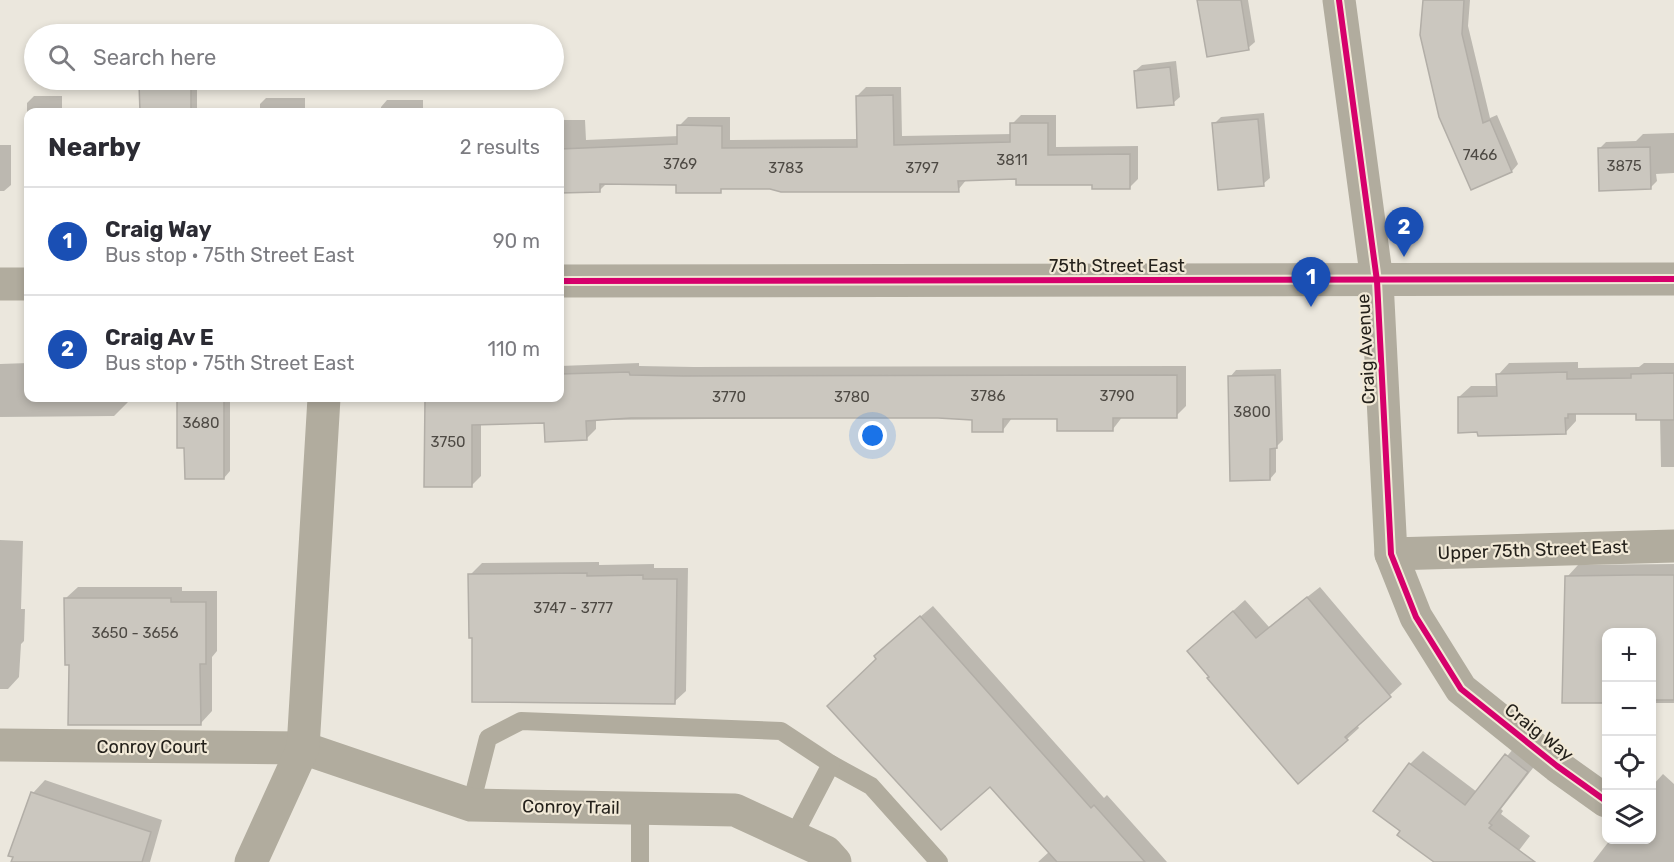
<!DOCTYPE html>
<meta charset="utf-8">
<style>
:root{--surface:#fff;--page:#f2f2f3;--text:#2b2b33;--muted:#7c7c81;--line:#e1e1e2;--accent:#0b8043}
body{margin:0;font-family:Rubik,sans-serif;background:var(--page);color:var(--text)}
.controls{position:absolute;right:18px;bottom:18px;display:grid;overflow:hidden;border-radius:12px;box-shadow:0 3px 9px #0003}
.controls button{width:54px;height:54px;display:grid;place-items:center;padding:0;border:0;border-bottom:2px solid var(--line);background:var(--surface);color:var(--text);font:30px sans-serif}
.you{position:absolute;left:873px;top:436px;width:21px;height:21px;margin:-15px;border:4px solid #fff;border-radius:50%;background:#1a73e8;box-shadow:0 0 0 9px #1a73e833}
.badge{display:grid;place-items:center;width:39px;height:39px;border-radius:50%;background:var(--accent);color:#fff;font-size:20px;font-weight:700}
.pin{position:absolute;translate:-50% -50px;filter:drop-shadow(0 2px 3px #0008)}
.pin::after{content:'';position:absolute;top:32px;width:21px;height:18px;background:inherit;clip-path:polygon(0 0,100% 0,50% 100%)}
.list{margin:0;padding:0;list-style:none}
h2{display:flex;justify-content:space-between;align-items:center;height:78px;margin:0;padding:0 24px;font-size:26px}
h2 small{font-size:20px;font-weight:400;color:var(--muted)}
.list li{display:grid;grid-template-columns:39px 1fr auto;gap:18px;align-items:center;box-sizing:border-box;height:108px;padding:0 24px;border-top:2px solid var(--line)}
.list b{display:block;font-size:22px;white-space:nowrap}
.list p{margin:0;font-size:20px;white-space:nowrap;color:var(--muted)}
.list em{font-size:20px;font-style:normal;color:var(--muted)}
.icon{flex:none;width:33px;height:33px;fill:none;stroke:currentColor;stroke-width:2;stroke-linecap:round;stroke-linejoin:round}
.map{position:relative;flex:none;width:1674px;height:862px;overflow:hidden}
.search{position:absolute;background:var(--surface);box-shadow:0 3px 9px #0003;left:24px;top:24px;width:540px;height:66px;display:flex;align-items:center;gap:15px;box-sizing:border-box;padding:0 21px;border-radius:33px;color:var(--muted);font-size:22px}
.panel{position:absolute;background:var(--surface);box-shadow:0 3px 9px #0003;left:24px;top:108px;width:540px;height:294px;border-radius:12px}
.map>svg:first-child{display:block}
.shadow{fill:#0003}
.building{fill:#cbc7bf;stroke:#b2aea7;stroke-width:1.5}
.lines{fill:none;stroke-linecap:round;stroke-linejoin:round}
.lane{stroke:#b1ac9e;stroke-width:18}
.street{stroke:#b1ac9e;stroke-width:33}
.cycleway-casing{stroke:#f1e9d7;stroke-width:10}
.cycleway{stroke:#d6006c;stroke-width:6}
.labels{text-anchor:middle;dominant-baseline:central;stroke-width:4.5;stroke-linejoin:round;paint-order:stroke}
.number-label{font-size:15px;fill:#4e4a44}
.street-label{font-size:18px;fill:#24211b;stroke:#f1e9d7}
</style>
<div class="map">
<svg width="1674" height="862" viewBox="0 0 1674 862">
<rect width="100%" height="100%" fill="#ebe7dd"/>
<g class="shadow">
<path d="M1199,0H1248L1255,42L1248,48Z"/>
<path d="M1424,0H1470L1468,26L1490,118L1497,115L1518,164L1512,171L1472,188Z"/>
<path d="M1176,61L1180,97L1173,103L1135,71L1142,65Z"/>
<path d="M146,80H197V112H141V85Z"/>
<path d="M866,87H901L902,136L1012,134V124L1021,115H1056V147L1138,146V179L1130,187L1017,177L967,179L958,190L724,187L720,191L678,183L608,182L600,190L560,191V120H585L586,140L679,136V126L688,117H730V140L859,139L857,96Z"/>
<path d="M34,96H62V112H28L27,136V103Z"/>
<path d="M266,98H305V112H260V104Z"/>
<path d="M387,100H423V112H381V107Z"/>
<path d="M1264,113L1270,178L1263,184L1214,124L1221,117Z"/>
<path d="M1674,133V173L1656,174L1657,181L1650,188L1599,149L1606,142L1636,141L1643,134Z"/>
<path d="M0,145H11V185L4,191H0Z"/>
<path d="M1578,362V368L1639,367L1644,363H1674V467H1661L1660,418L1637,412H1576V421L1565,433L1459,397L1471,386H1498V375L1509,363Z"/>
<path d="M28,363V398H128V402L114,416L0,417V364Z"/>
<path d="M639,363V366L694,367L1186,366V406L1176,416H1123L1113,429L1059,418H1012L1003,430L973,419L938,417L596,420V429L586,439L546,421L481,423V476L471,486L426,485V398H560V366Z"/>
<path d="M1281,369L1283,440L1276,447V472L1270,479L1230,377L1236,370Z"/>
<path d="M179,398H230V471L224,478L186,446H179Z"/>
<path d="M0,540L23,541L21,609H25L24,641L21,644L19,677L8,689H0Z"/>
<path d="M599,562V565L654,564V568H688L686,691L674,702L470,575L482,563Z"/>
<path d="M1674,564V703H1652V632H1606V702L1563,701L1567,577L1578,565Z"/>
<path d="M78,587H182V591H217V651L212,657V711L201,723L70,664L66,598Z"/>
<path d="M1320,587L1402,684L1357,725L1359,728L1347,739L1299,782L1189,651L1245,600L1269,627Z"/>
<path d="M933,606L1104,798L1107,795L1167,862H1038L1050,851L878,658L888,644Z"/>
<path d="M1519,742L1540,759L1501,809L1503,811L1501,814L1530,836L1510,862H1436L1402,831L1410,764L1423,751L1477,792Z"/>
<path d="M1663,774L1674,784V862H1593L1610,840H1652V786Z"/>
<path d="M45,780L162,820L150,862H13L33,793Z"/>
</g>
<g class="building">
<path d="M1197,0H1241L1249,50L1207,57Z"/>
<path d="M1423,0H1464L1462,34L1483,123L1490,120L1512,172L1471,190L1439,117L1420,35Z"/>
<path d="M1170,67L1174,105L1137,108L1134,71Z"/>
<path d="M191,83V112H140L139,84Z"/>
<path d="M893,95L894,145L1010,142V123H1048V155L1130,154V189H1092V185H1016V179L958,181L959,192H781L770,189H721V193H676V185L600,184V192L560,193V149L677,144V125L722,126V148L857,147L856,96Z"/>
<path d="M1258,119L1264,186L1218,190L1212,123Z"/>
<path d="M1650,147L1651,189L1599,191L1598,148Z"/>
<path d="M629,372L630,375L683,376L1177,375V418H1113V431H1057V419H1003V432H972V420L938,418H631L586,421L587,440L545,442L544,423L472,425V487H424L425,398H560V374Z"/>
<path d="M1567,372V379L1631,378V374L1674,373V420H1636V414H1568V418H1565L1566,434L1478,436L1477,432L1458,433V397L1497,396L1496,374Z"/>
<path d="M1275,375L1277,448L1270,449V480L1230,481L1228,376Z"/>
<path d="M177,398H224V479H185L184,448H177Z"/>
<path d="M587,573V576L643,575V579H677L675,704L472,702V638H469L468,574Z"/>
<path d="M1635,575H1674V700H1652V633H1606V703H1562L1565,576Z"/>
<path d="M1307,597L1391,697L1345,737L1348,740L1298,784L1207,678L1209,677L1187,651L1233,611L1256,638Z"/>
<path d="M64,598H171V602H206V664H200L201,725H68L69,665H65Z"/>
<path d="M920,616L1091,808L1094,805L1145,862H1057L990,787L941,830L827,706L876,659L874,656Z"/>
<path d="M1505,754L1528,772L1489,823L1492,825L1489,828L1535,862H1434L1397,835L1400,831L1373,811L1409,763L1465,805Z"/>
<path d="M31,792L151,832L142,862H11L13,857L8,856Z"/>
</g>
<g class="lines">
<g class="lane">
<path d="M831,764L871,786L939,862"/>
<path d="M471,805L488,738L521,721L781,731L831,764L793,837"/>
<path d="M640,809V862"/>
</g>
<g class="street">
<path d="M1339,0L1377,281L1391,554L1416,617L1461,689L1557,766L1606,801"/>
<path d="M560,281L1674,279"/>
<path d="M0,284H28"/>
<path d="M1391,554L1674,546"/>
<path d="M0,745L303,748L471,805L735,810L826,852L835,862"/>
<path d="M251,862L303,748L324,398"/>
</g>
<defs>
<g id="cycleway">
<path d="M1339,0L1377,281L1391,554L1416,617L1461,689L1557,766L1606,801"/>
<path d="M560,281L1674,279"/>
</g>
</defs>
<use href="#cycleway" class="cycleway-casing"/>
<use href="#cycleway" class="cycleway"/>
</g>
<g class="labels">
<g class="number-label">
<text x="1480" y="155">7466</text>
<text x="1012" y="160">3811</text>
<text x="680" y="164">3769</text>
<text x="1624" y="166">3875</text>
<text x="786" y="168">3783</text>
<text x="922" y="168">3797</text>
<text x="988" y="396">3786</text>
<text x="1117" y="396">3790</text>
<text x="729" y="397">3770</text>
<text x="852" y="397">3780</text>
<text x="1252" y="412">3800</text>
<text x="201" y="423">3680</text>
<text x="448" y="442">3750</text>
<text x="573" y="608">3747 - 3777</text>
<text x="135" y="633">3650 - 3656</text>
</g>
<g class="street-label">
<text x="1117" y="266">75th Street East</text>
<text transform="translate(1366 349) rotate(-93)">Craig Avenue</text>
<text transform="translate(1533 550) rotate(-2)">Upper 75th Street East</text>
<text transform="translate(1539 732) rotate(38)">Craig Way</text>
<text x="152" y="747">Conroy Court</text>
<text transform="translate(571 807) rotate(1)">Conroy Trail</text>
</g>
</g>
</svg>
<div class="controls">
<button>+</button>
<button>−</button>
<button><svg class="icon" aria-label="locate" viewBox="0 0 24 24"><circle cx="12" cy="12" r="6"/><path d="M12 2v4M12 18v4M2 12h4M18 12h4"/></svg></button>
<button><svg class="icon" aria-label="layers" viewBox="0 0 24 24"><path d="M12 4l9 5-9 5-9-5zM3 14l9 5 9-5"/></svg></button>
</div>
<div class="you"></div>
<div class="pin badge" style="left:1311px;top:307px;background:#1a4fb4">1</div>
<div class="pin badge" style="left:1404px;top:257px;background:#1a4fb4">2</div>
<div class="search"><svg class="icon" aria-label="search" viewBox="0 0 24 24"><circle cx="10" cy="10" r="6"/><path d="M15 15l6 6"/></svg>Search here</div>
<section class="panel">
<h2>Nearby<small>2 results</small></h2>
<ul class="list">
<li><span class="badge" style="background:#1a4fb4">1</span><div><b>Craig Way</b><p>Bus stop · 75th Street East</p></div><em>90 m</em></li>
<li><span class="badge" style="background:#1a4fb4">2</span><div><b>Craig Av E</b><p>Bus stop · 75th Street East</p></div><em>110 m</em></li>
</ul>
</section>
</div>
